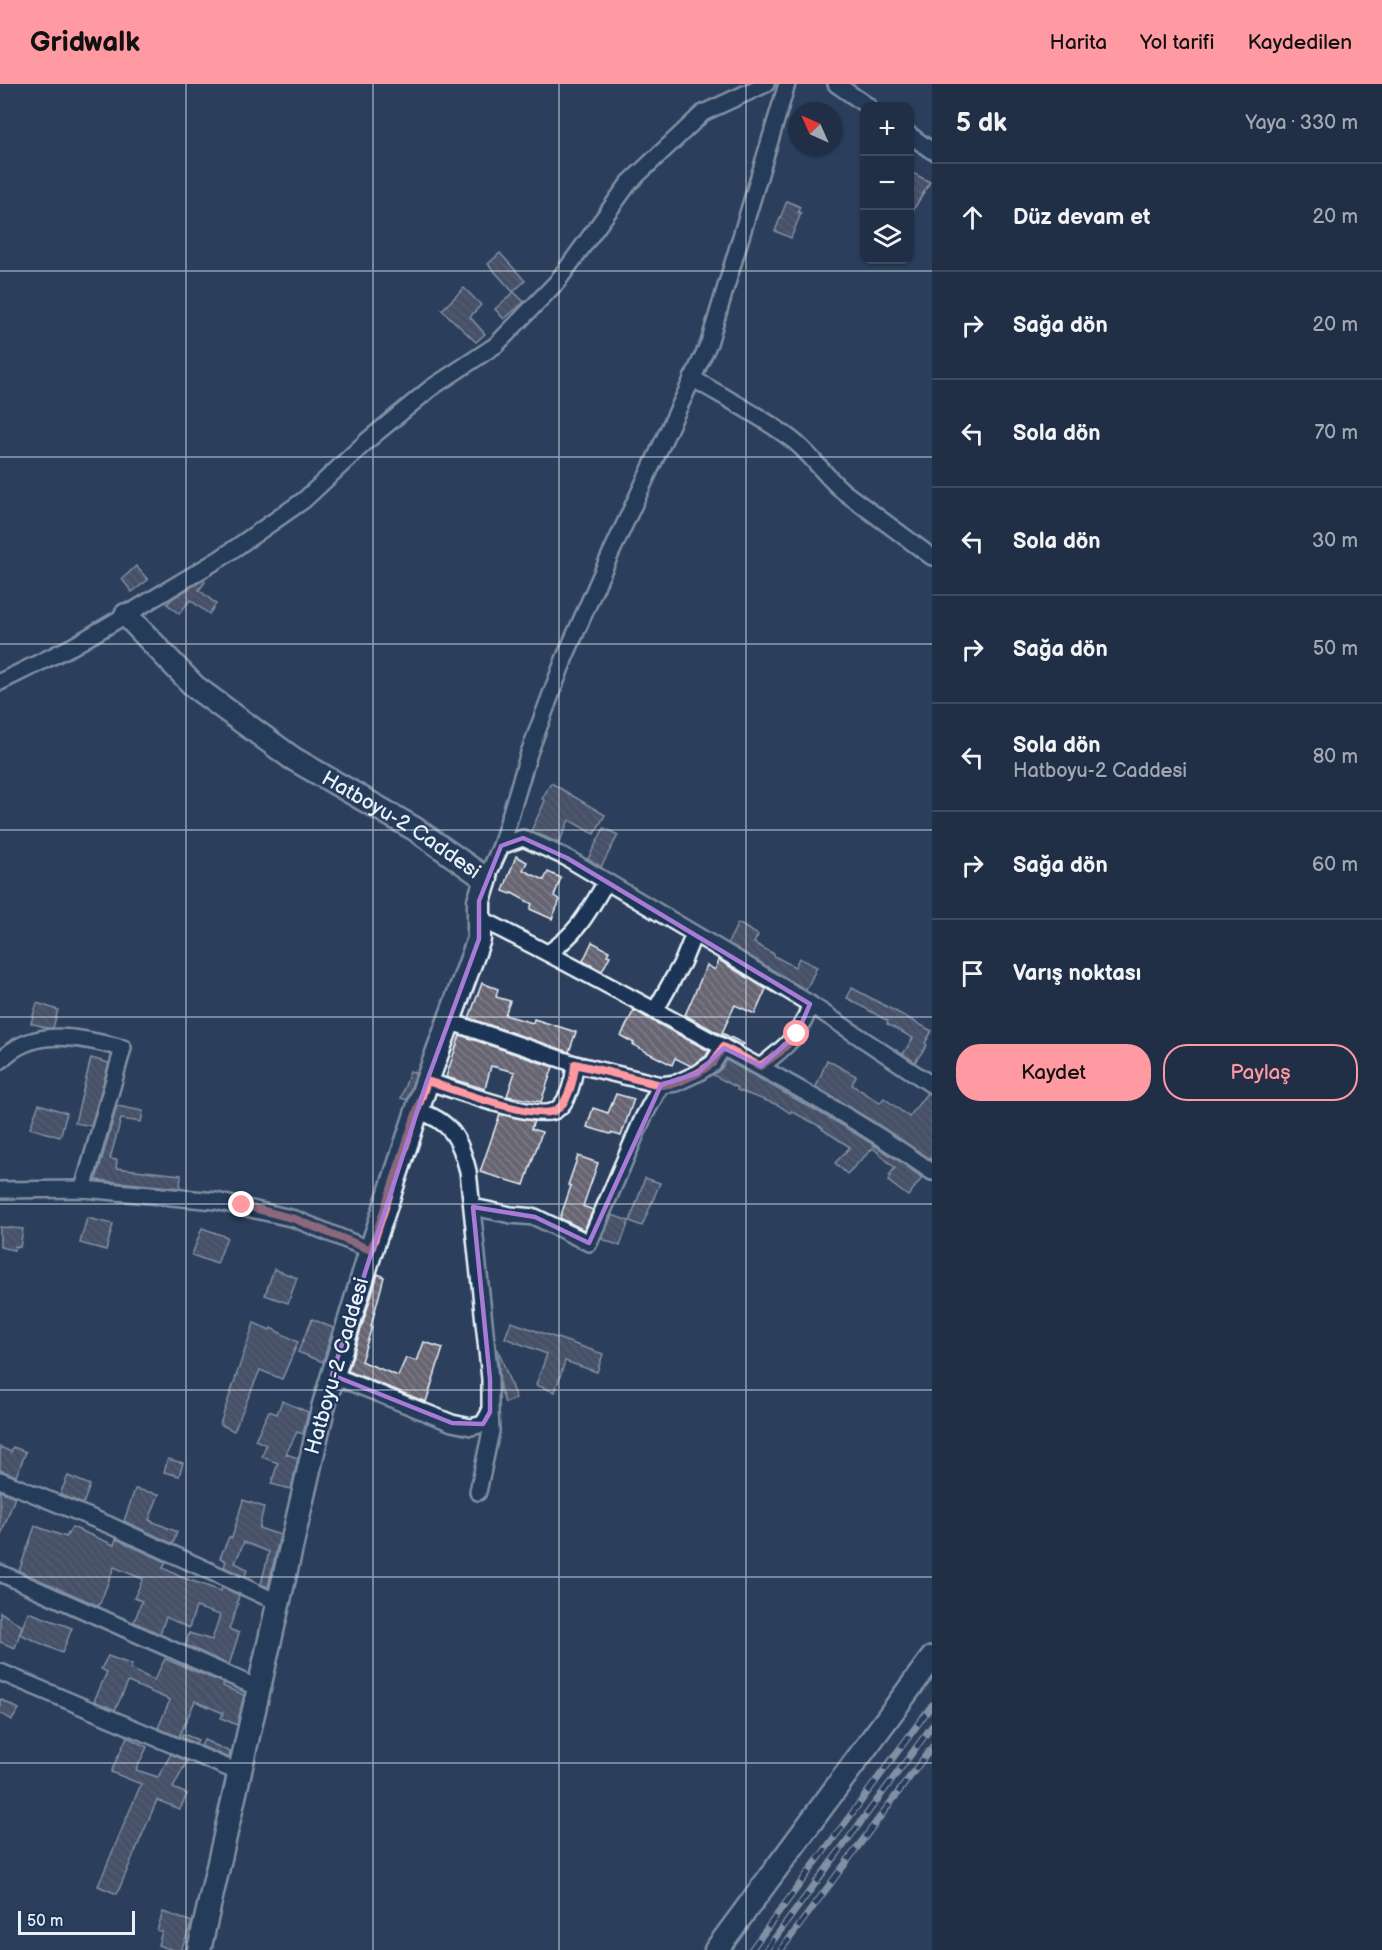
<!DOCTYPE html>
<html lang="tr">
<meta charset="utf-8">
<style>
:root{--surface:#212f46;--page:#29374d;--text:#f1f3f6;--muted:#a2a9b3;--line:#3e4a5f;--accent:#ff9aa2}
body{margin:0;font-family:"Balsamiq Sans",sans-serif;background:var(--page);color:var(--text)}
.controls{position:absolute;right:18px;top:18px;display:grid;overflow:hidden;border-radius:12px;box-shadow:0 2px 4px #0004}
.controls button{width:54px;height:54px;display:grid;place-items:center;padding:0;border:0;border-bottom:2px solid var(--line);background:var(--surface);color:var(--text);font:30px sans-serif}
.compass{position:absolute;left:788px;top:18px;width:54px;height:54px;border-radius:50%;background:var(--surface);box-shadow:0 2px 4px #0004;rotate:315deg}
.scale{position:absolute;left:18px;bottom:15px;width:117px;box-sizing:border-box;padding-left:6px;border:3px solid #e8f1f8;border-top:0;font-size:16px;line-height:21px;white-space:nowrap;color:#e8f1f8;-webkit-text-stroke:4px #1d3557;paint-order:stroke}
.stop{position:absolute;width:18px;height:18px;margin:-14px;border:4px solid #ff9aa2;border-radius:50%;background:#fff}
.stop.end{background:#ff9aa2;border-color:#fff;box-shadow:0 2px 6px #0008}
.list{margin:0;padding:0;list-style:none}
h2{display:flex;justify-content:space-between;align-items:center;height:78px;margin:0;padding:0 24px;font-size:26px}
h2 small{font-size:20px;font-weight:400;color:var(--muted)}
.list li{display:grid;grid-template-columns:39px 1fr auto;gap:18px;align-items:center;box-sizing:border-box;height:108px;padding:0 24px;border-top:2px solid var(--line)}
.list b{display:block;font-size:22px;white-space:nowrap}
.list p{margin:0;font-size:20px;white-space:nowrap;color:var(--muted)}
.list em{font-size:20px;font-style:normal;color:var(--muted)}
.actions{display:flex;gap:12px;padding:18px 24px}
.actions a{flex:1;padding:14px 0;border:2px solid var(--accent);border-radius:24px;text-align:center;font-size:21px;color:var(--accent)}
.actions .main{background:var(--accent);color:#111}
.icon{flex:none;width:33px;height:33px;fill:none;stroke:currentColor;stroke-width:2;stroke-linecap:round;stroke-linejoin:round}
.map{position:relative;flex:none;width:932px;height:1866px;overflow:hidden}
header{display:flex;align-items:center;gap:36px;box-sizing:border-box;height:84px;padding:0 30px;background:var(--accent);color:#111}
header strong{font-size:28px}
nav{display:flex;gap:33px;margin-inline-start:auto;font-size:21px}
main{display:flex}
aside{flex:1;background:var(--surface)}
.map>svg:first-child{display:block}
.building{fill:url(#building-back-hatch);stroke:#e8f1f8;stroke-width:1.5}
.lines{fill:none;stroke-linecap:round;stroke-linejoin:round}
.street-casing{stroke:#e8f1f8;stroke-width:20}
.secondary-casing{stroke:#e8f1f8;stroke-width:27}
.street{stroke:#1d3557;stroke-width:15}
.secondary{stroke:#1d3557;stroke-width:22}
.rail-casing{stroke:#e8f1f8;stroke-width:7}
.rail{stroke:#1d3557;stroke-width:4.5;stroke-dasharray:14;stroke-linecap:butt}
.route{stroke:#ff9aa2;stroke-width:8}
.marked{fill:none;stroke:#a77bd6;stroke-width:4.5;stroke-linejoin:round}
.grid{fill:none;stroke:#e8f1f8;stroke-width:1.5;stroke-opacity:0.55}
.labels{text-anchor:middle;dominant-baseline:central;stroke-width:4.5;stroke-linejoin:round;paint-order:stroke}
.street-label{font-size:21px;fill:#e8f1f8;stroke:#1d3557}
</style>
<header>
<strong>Gridwalk</strong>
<nav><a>Harita</a><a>Yol tarifi</a><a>Kaydedilen</a></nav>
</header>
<main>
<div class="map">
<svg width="932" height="1866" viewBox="0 0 932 1866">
<defs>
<pattern id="building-back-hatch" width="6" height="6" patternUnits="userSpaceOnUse" patternTransform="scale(1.5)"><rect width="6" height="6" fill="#686573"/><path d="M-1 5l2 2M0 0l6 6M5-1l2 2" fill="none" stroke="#7e7c88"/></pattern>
</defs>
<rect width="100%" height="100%" fill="#2c3f5d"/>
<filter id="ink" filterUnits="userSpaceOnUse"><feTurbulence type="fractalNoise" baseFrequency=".0167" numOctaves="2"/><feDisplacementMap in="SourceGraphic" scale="12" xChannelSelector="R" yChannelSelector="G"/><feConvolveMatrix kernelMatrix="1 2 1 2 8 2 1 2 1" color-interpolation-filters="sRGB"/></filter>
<g filter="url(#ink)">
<g class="building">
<path d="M909,87L930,98L909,133Z"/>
<path d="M787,117L800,123L798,128L801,129L791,154L775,147Z"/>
<path d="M500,169L525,197L513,208L488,180Z"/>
<path d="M464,204L481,221L470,233L485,250L476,258L442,226Z"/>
<path d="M514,208L524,218L504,235L495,225Z"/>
<path d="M136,482L148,496L132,508L122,495Z"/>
<path d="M203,496L205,498L199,506L216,520L209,530L190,516L179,530L167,520L173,514Z"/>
<path d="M551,699L605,731L594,750L569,736L559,759L531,747L545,717L542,715Z"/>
<path d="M604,744L618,751L601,783L588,775Z"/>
<path d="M516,772L527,778L523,786L544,796L548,788L561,794L554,812L560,816L552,835L530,825L532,820L512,809L511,810L503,807Z"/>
<path d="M738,839L758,851L754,859L774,870V872L795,883L799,874L817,883L806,906L728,859Z"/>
<path d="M592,858L609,867L607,871L610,872L602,887L583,877Z"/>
<path d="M719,876L766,905L755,930L735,921L722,949L744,960L742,962L685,931L707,881L715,886Z"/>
<path d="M482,899L498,905L496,913L510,917L505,931L533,939L534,935L576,948L569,968L469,934Z"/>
<path d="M852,904L932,947L925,959L927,961L915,978L903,970L913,954L887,940L888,937L847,914Z"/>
<path d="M37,919L58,926L53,944H47L31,939Z"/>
<path d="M634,926L651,936L709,967L706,972L691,982L675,974L672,981L633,961L634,959L621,952Z"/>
<path d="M460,951L553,983L541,1018L507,1012L515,988L491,982L485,1005L446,993Z"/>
<path d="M91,974L109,979L91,1042L75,1039Z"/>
<path d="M726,976L840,1040L898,1076L922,1094L908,1112L888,1097L891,1092L889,1091L895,1084L873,1064L847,1090L835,1079L850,1063L822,1045L823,1044L791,1027L790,1029L778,1021L737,1006L738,1004L713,991L721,985Z"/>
<path d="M827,976L856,992L852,1001L880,1019L884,1014L909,1033L927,1009L932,1011V1073L930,1075L879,1041L816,1003Z"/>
<path d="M410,987L416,989L407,1016L401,1014Z"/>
<path d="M616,1010L634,1015L621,1052L611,1049L610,1050L587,1043L593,1024L608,1029Z"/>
<path d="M39,1020L67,1029L60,1053L30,1044Z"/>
<path d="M117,1022L143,1027L141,1038L121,1035L110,1075L117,1076L116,1084L181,1091L180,1104L96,1096Z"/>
<path d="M500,1030L534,1037L531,1045L542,1048L524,1101L480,1088Z"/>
<path d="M578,1072L598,1079L583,1122L593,1126L584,1146L560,1134L571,1102L568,1101Z"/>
<path d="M645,1094L660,1099L642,1142L630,1137Z"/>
<path d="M612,1131L629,1137L620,1162L602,1155Z"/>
<path d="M87,1134L113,1140L106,1166L80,1159Z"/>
<path d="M0,1143L23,1145L20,1163L15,1162L14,1166L0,1163Z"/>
<path d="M202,1144L227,1153L217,1180L192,1171Z"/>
<path d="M274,1185L297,1194L288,1219L265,1211Z"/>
<path d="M378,1190L384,1193L371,1242L372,1243L361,1277L398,1292L406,1274L417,1277L424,1258L443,1264L426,1318L348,1287Z"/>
<path d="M312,1235L333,1244L323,1278L298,1268Z"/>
<path d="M511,1238L603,1270L597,1288L565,1277L555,1308L536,1301L547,1270L505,1254Z"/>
<path d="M254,1239L270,1246L271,1244L298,1258L282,1295L260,1286L234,1347L220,1340Z"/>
<path d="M498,1265L516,1315L505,1319L500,1304Z"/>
<path d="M282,1317L308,1328L303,1350L297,1348L286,1370L298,1374L291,1405L271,1400L278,1379L262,1373L266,1361L255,1356L269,1327L277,1330Z"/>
<path d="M0,1363L11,1368L13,1363L26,1368L16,1392L0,1386Z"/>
<path d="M168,1375L183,1379L179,1392L164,1388Z"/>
<path d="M68,1392L90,1401L83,1420L60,1410Z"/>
<path d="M135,1405L159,1410L149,1436L177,1448L173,1460L124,1437Z"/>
<path d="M0,1407L15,1413L1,1451H0Z"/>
<path d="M243,1416L264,1423L259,1444L280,1451L268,1503L261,1500L269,1468L244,1458L235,1479L247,1485L245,1493L224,1483L226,1477L220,1474L229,1453L232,1454Z"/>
<path d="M35,1442L66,1453L72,1443L114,1461L116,1455L166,1478L163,1484L181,1493L221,1507L222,1503L239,1511L237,1519L238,1520L229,1545L239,1549L229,1581L186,1561L189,1549L212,1556L220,1531L196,1523L189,1544L166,1533L160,1550L134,1538L142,1517L134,1514L143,1495L114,1483L99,1522L19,1487Z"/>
<path d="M0,1528L22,1542L15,1564L0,1558Z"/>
<path d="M28,1528L72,1544L62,1569L20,1550Z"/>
<path d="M108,1572L132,1581L130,1585L154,1596L165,1575L224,1599L223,1602L244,1611L237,1641L221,1634L223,1629L195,1617L179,1653L158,1644L170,1616L128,1598L115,1626L94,1617L107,1588L101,1585Z"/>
<path d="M0,1615L19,1625L12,1636L0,1629Z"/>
<path d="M183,1650L198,1656L196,1660L181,1653Z"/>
<path d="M127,1653L147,1663L136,1686L158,1693L171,1670L187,1677L173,1704L187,1710L180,1725L157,1716L117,1810L98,1802L141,1700L111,1688Z"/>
<path d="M204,1656L230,1668L229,1674L201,1662Z"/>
<path d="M163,1828L192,1838L181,1866H173L158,1861L162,1848L157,1846Z"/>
</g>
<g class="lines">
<defs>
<g id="street">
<path d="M836,0L868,22"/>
<path d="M910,51L932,67"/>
<path d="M692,294C725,314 765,334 795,358C813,373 826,393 844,408L932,473"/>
<path d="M0,598L73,562L126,531L221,474L304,416L368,356L431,304L496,261L557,198L629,99L703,29L766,0"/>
<path d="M501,762L523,754L567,774L740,877L810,920L932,1001"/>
<path d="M486,795L501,762L529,669L565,573L606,480L709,259L787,0"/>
<path d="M479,834C551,870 622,909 693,947C775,991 856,1034 932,1088"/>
<path d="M548,869C579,848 588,828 606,798"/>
<path d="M655,927L683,877L694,850"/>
<path d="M448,937L575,980"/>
<path d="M0,977C34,941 81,954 123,964L83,1105"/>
<path d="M761,982C784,965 803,949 810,920"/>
<path d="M427,997C449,1004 539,1038 556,1026C569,1018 574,994 575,980L661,1001L676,999L698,989L713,979L723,963"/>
<path d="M0,1106L83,1105L216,1117L295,1135L371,1166"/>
<path d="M473,1123L511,1131L535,1133L589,1159L643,1034L661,1001"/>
<path d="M332,1291L452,1339L471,1343L483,1340L490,1328V1295L468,1087C460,1055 451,1036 417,1027"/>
<path d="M0,1396L109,1441L277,1518"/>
<path d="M478,1408L491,1347L490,1328"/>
<path d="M0,1489L258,1604"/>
<path d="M0,1588L240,1689"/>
</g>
<g id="secondary">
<path id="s1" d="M126,531L195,603L292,674L415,745L486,795L479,817V855L427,997L371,1166L323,1324L199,1866"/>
<path d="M716,1866L932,1574"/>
</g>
</defs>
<use href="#street" class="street-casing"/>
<use href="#secondary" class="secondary-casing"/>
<use href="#street" class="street"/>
<use href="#secondary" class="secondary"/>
<defs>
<g id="rail">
<path d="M751,1866L932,1621"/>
<path d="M766,1866L932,1642"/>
<path d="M781,1866L932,1663"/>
</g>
</defs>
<use href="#rail" class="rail-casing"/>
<use href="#rail" class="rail"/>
</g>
</g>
<g class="lines" filter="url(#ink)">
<path class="route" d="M242,1121L295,1135L371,1166L427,997C449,1004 539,1038 556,1026C569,1018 574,994 575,980L661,1001L676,999L698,989L713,979L723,963L760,982L780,968L797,950"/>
</g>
<path d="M0 0H932V1866H0ZM523,754L567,774L810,920L797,950L761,982L724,964L698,989L661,1001L589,1159L535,1133L473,1123L490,1295V1328L483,1340L452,1339L332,1291L427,997L479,855V817L501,762Z" fill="#2c3f5d" fill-opacity=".55" fill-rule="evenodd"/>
<path class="marked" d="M523,754L567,774L810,920L797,950L761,982L724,964L698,989L661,1001L589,1159L535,1133L473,1123L490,1295V1328L483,1340L452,1339L332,1291L427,997L479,855V817L501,762Z"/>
<path class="grid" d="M186,0V1866M373,0V1866M559,0V1866M746,0V1866M0,187H932M0,373H932M0,560H932M0,746H932M0,933H932M0,1120H932M0,1306H932M0,1493H932M0,1679H932"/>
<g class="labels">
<g class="street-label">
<text stroke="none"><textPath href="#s1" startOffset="348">Hatboyu-2 Caddesi</textPath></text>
<text transform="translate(337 1282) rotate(-74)">Hatboyu-2 Caddesi</text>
</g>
</g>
</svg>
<div class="controls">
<button>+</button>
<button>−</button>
<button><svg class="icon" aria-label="layers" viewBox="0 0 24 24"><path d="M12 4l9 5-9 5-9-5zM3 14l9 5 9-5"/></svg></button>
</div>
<svg class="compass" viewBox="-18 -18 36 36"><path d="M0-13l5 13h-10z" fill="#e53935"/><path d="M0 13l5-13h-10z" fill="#a2a9b3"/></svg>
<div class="scale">50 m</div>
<div class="stop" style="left:797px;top:950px"></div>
<div class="stop end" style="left:242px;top:1121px"></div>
</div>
<aside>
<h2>5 dk<small>Yaya · 330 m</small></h2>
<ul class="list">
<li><svg class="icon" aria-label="ahead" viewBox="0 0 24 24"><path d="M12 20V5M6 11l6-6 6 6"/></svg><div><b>Düz devam et</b></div><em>20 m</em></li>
<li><svg class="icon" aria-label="right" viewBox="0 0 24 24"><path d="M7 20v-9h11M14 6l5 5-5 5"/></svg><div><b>Sağa dön</b></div><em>20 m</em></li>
<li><svg class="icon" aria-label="left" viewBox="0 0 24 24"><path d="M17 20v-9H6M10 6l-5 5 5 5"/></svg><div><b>Sola dön</b></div><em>70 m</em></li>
<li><svg class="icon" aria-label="left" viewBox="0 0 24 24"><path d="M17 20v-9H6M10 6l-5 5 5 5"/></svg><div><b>Sola dön</b></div><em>30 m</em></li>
<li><svg class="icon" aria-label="right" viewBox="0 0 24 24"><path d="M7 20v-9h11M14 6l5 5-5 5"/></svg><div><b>Sağa dön</b></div><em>50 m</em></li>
<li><svg class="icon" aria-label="left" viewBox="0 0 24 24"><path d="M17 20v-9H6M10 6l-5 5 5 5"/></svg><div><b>Sola dön</b><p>Hatboyu-2 Caddesi</p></div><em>80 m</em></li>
<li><svg class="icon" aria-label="right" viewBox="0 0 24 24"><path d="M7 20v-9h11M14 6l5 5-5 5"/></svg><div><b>Sağa dön</b></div><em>60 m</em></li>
<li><svg class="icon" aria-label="arrive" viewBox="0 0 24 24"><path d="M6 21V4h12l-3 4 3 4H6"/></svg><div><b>Varış noktası</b></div></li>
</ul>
<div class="actions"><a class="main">Kaydet</a><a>Paylaş</a></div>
</aside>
</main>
